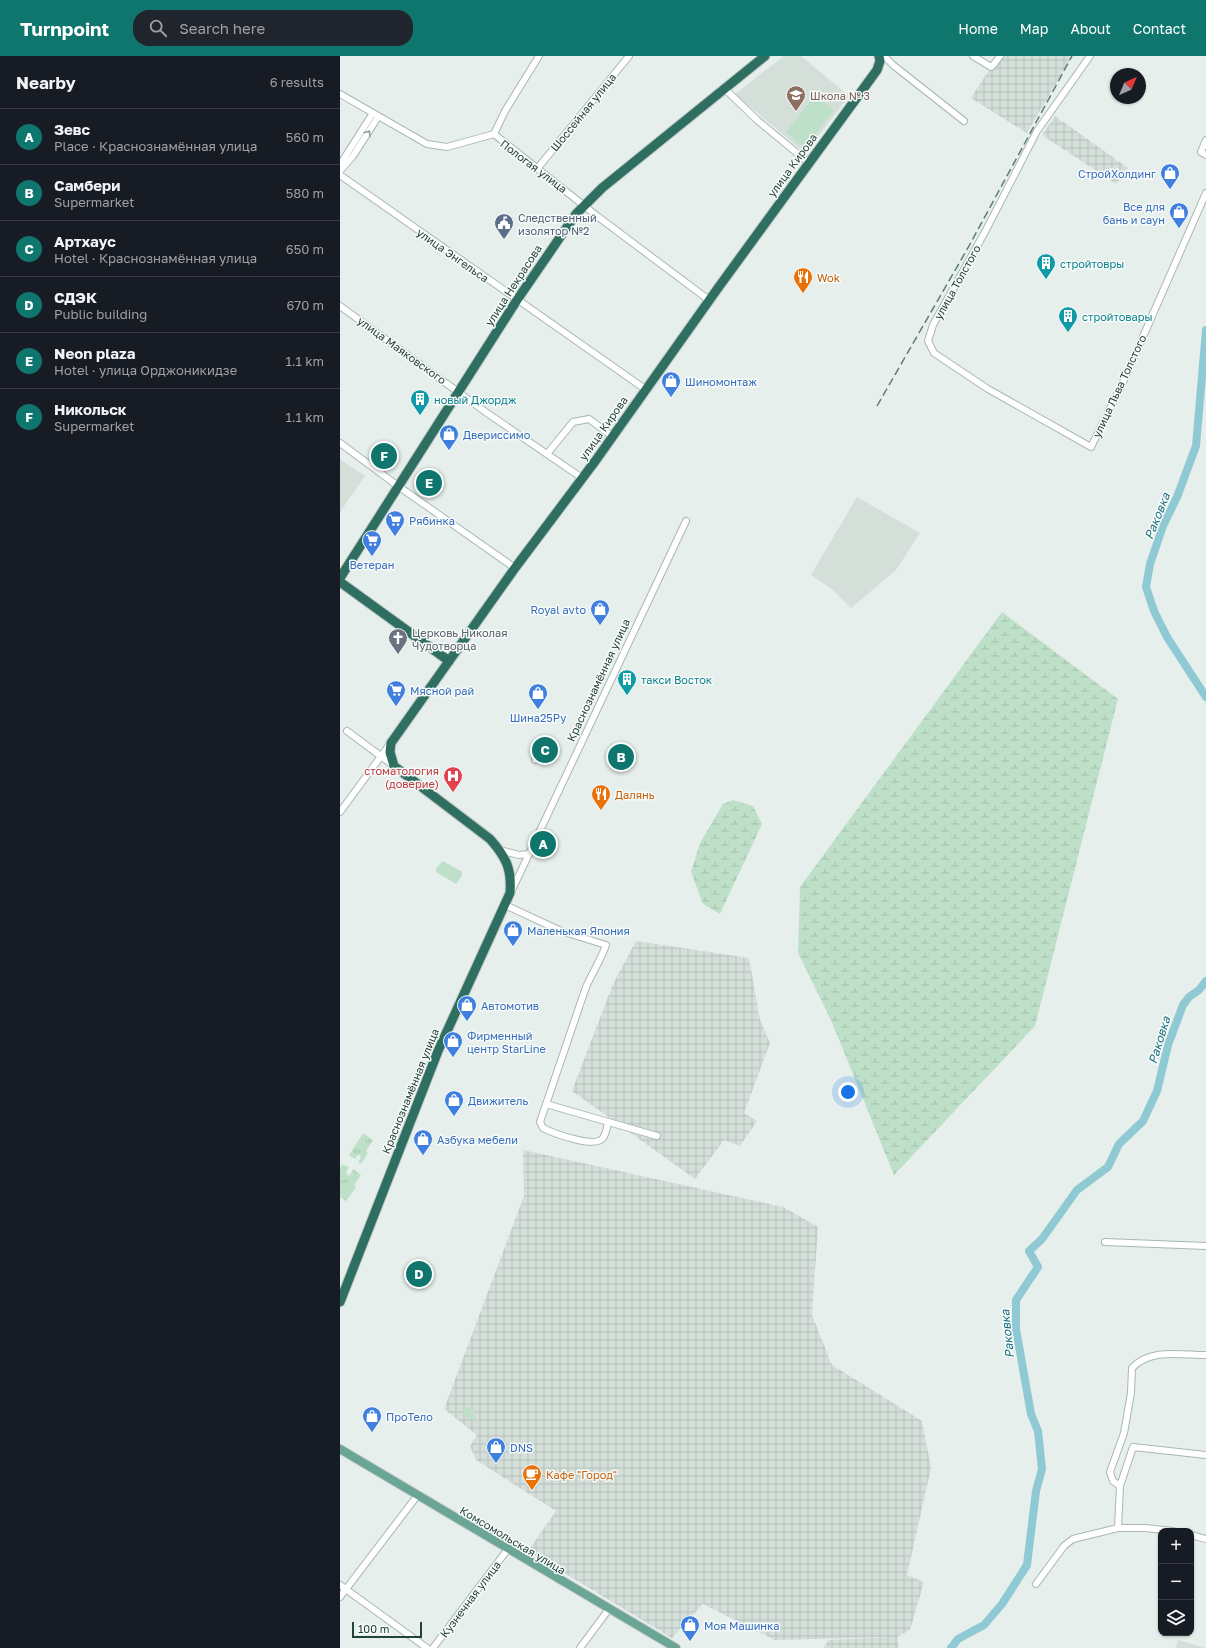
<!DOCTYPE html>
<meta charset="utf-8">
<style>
:root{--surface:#171b24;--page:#20242c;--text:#f1f3f6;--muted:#9ea1a6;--line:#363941;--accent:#0f766e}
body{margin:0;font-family:"Golos Text",sans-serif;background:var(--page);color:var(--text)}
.controls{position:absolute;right:12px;bottom:12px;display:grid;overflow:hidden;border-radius:8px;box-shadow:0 1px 3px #0004}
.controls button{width:36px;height:36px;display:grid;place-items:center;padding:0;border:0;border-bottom:1px solid var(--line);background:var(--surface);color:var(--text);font:20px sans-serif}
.compass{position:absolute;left:770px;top:12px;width:36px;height:36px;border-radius:50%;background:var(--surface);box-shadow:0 1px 3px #0004;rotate:44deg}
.scale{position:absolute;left:12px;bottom:10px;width:70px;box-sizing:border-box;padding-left:4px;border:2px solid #24423a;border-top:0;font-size:11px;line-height:14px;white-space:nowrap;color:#24423a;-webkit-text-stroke:3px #f7fbf9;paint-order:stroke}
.you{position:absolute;left:508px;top:1036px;width:14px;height:14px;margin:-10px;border:3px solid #fff;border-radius:50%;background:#1a73e8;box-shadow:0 0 0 6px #1a73e833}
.badge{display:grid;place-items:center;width:26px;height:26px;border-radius:50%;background:var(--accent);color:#fff;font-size:13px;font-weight:700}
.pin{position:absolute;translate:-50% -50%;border:2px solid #fff;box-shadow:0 1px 4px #0006}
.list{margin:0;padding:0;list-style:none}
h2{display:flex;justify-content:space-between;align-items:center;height:52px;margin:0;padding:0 16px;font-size:17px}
h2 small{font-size:13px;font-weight:400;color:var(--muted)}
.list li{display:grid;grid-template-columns:26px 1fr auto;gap:12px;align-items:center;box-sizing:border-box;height:56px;padding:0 16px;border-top:1px solid var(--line)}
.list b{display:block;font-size:15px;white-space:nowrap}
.list p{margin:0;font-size:13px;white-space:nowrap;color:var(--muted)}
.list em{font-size:13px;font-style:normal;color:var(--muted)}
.icon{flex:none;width:22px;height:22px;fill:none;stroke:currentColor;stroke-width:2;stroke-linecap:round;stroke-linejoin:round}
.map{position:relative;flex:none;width:866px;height:1592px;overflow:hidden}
header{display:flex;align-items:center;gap:24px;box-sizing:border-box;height:56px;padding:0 20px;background:var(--accent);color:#fff}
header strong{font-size:19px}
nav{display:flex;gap:22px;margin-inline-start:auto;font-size:14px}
.search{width:280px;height:36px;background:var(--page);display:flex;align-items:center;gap:10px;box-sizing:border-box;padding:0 14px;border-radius:16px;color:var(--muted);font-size:15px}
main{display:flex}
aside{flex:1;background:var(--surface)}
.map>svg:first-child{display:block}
.built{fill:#d4dfda}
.industrial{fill:url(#industrial-grid)}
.grass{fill:url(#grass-tufts)}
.wetland{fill:url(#wetland-marsh)}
.garden{fill:#bfe0c8}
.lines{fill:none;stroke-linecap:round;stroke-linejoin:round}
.river{stroke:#8ec9d4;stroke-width:8}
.minor-casing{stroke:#a8b8b2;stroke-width:8}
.major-casing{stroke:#c2cac8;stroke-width:10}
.highway-casing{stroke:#c2cac8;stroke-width:11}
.minor{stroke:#fff;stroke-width:6}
.major{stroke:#6aa596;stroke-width:8}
.highway{stroke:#2f6f62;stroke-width:9}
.rail{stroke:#5f7d75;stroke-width:1.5;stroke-dasharray:8 4;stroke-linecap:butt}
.oneway{stroke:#92a09c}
.labels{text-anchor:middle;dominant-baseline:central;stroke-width:3;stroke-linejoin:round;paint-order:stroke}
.education-label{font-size:11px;fill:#785e54;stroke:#f7fbf9;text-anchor:start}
.street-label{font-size:11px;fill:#24423a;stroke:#f7fbf9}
.shop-label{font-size:11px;fill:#366cbe;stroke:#f7fbf9;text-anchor:start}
.service-label{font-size:11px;fill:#4e5e75;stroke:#f7fbf9;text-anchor:start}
.culture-label{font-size:11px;fill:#0d838f;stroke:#f7fbf9;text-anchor:start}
.food-label{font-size:11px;fill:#c56008;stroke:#f7fbf9;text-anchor:start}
.worship-label{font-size:11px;fill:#5b616d;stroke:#f7fbf9;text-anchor:start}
.health-label{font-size:11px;fill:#be3a42;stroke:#f7fbf9;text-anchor:end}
.water-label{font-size:12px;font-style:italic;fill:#1c6f80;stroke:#f7fbf9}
</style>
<header>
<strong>Turnpoint</strong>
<div class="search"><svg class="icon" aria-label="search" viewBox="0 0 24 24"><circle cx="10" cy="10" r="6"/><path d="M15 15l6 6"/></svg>Search here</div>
<nav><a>Home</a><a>Map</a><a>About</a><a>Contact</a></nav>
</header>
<main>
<aside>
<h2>Nearby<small>6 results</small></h2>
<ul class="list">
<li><span class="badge">A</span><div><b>Зевс</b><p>Place · Краснознамённая улица</p></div><em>560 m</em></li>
<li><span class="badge">B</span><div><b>Самбери</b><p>Supermarket</p></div><em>580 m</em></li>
<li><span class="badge">C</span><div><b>Артхаус</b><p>Hotel · Краснознамённая улица</p></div><em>650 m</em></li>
<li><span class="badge">D</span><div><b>СДЭК</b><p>Public building</p></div><em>670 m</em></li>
<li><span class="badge">E</span><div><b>Neon plaza</b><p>Hotel · улица Орджоникидзе</p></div><em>1.1 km</em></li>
<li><span class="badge">F</span><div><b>Никольск</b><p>Supermarket</p></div><em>1.1 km</em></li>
</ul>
</aside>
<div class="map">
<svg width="866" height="1592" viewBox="0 0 866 1592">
<defs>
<pattern id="industrial-grid" width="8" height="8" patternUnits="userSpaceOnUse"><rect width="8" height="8" fill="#d4dfda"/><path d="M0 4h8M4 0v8" fill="none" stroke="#b6c1bc"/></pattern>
<pattern id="grass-tufts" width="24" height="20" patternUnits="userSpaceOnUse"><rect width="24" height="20" fill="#bfe0c8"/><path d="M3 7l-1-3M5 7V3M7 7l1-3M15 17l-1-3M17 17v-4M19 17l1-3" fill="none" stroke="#a4c1ad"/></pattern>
<pattern id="wetland-marsh" width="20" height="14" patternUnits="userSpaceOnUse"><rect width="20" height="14" fill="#bfe0c8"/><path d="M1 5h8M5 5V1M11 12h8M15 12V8" fill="none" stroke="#a4c1ad"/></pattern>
</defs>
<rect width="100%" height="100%" fill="#e6efeb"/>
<g class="built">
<path d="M444,0H461L509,40L465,97L395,38Z"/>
<path d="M0,403L25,420L0,456Z"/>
<path d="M517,441L580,477L556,514L511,552L492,533L471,519Z"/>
<path d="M838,1584L866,1592H835Z"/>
</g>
<g class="industrial">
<path d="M658,0H732L687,77L631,42Z"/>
<path d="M715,60L788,112L776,128L702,79Z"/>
<path d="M296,885L409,902L420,964L430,987L404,1057L417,1065L400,1090L384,1084L355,1123L232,1035L273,928Z"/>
<path d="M183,1094L443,1151L478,1171L472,1259L492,1309L582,1365L591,1412L567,1519L584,1526L570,1574L557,1581L559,1592H484L488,1584L553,1581L435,1584L363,1548L332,1582L188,1495L216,1455L136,1404L130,1390L137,1379L104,1353L184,1140Z"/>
</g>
<g class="grass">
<path d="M23,1077L33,1084L26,1095L28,1097L21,1108L18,1106L21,1102L20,1099L17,1100L15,1103L9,1099Z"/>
<path d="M2,1108L9,1111L6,1116L8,1119H10L13,1113L21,1119L14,1129L16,1131L6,1145L0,1141V1112Z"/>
<path d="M126,1351C132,1352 137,1357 135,1363C129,1364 124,1360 123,1354Z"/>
</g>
<g class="wetland">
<path d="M662,556L778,643L695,970L554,1119L491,964L458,897L460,831Z"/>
<path d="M393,744L413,750L422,768L380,858L363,848L351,816L360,787L383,748Z"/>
</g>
<g class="garden">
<path d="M475,39L494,54L465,92L446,76Z"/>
<path d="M103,805L122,816V819L116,828L96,816V812Z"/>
</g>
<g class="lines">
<g class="river">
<path d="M866,274L856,390L837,441L823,470L810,508L806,531L814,555L827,581L866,641"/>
<path d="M611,1592L618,1583L644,1569L662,1548L687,1509L696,1435L702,1413L698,1375L691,1358L676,1273V1244L698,1211L689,1195L702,1183L737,1134L768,1111L779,1088L803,1065L817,1035L828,989L843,949L849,941L859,934L866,925"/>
</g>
<defs>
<g id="minor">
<path d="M544,0L553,9L624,65"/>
<path d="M633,0L651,11L654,8L660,0"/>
<path d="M750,0L697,75L646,174L593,269L588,285L594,297L648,333L751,391L784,324L866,137"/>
<path d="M385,33L417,64L469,107"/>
<path d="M0,38L87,88L107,91L154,78"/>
<path d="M154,78L257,160L369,244"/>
<path d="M154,78L165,55L199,0"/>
<path d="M866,84L861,96L866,99"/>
<path d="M0,112L3,104L33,57"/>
<path d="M197,113L289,0"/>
<path d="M0,115L13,100L38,61"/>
<path d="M0,119L305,333"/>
<path d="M0,250L147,357L242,422"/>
<path d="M0,387L58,430L175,512"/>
<path d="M207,398L233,366L249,363L272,380"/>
<path d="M7,675L54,710"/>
<path d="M195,704L216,694"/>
<path d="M0,756L50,688"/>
<path d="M160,794L179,799L189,798"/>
<path d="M172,834L346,465"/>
<path d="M165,849L221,875L266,889C261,904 252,917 246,931L200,1066L203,1072C213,1077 255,1093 263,1082C266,1078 267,1071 268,1067"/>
<path d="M206,1048L317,1080"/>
<path d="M765,1186L866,1190"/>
<path d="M780,1430L793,1391L866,1399"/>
<path d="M778,1472L780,1430L773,1425L770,1416L784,1377L791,1337L792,1312C811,1292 841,1299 866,1299"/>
<path d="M851,1479L866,1483"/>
<path d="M696,1528L724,1490L733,1483L778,1472H805L833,1475"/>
<path d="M0,1529L87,1592"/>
<path d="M0,1541L77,1440"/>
<path d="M93,1592L168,1493"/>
<path d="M240,1592L269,1553"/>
</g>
<path id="major" d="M0,1393L336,1592"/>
<g id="highway">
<path d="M0,522L177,244L236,158L262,132L425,0"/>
<path d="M0,526L109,605"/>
<path d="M0,1246L98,995L170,837C172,813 166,801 150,783L54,710L50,696L51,687L175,512L256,404L378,232L537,14L540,5L539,0"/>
</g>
</defs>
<use href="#minor" class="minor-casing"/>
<use href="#major" class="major-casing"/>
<use href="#highway" class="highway-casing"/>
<use href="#minor" class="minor"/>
<use href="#major" class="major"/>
<use href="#highway" class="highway"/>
<path class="rail" d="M537,350L629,190L732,0"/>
</g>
<defs><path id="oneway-chevron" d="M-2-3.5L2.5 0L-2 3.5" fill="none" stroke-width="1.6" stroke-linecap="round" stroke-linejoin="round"/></defs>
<use class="oneway" href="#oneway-chevron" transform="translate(28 77) rotate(-57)"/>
<defs>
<symbol id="school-pin" viewBox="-11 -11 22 30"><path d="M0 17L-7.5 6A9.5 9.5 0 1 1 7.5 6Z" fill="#8d6e63" stroke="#f7fbf9"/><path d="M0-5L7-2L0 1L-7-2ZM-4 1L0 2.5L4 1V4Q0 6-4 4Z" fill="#fff"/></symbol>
<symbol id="shop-pin" viewBox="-11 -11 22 30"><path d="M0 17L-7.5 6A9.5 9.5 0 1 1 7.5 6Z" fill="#3f7fe0" stroke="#f7fbf9"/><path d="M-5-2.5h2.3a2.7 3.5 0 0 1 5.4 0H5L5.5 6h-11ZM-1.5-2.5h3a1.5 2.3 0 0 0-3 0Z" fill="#fff"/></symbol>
<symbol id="civic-pin" viewBox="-11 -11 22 30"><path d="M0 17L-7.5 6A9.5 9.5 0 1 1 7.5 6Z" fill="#5c6f8a" stroke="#f7fbf9"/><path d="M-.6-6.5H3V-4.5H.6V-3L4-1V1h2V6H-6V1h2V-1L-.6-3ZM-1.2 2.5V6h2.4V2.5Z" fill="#fff"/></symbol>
<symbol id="building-pin" viewBox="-11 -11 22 30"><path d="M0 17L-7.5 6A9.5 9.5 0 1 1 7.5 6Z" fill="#0f9aa8" stroke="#f7fbf9"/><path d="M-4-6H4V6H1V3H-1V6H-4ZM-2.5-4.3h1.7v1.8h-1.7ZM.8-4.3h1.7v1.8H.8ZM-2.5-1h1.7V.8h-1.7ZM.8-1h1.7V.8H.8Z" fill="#fff"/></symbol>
<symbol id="restaurant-pin" viewBox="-11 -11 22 30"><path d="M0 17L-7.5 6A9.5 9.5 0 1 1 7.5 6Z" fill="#e8710a" stroke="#f7fbf9"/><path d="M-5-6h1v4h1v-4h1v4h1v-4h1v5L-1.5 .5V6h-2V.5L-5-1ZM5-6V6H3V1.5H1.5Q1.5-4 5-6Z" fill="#fff"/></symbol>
<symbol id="supermarket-pin" viewBox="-11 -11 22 30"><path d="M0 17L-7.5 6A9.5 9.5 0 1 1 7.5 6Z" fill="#3f7fe0" stroke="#f7fbf9"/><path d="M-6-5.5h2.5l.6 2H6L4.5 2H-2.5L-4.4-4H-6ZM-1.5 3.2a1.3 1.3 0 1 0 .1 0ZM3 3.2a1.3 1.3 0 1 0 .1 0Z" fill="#fff"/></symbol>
<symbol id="church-pin" viewBox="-11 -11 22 30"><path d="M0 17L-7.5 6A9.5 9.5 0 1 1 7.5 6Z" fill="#6b7280" stroke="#f7fbf9"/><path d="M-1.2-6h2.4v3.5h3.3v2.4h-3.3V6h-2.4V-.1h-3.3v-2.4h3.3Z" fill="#fff"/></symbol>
<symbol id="hospital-pin" viewBox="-11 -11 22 30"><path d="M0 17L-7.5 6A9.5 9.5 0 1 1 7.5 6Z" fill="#e0444e" stroke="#f7fbf9"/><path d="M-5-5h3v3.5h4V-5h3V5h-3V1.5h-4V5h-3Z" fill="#fff"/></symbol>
<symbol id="cafe-pin" viewBox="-11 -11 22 30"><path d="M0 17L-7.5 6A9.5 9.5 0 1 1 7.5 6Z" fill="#e8710a" stroke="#f7fbf9"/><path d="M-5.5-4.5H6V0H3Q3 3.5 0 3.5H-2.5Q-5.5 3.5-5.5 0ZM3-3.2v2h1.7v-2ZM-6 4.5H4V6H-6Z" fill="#fff"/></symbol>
</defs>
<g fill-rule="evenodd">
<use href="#school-pin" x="445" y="28" width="22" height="30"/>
<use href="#shop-pin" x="819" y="106" width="22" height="30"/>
<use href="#shop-pin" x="828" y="145" width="22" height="30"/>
<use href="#civic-pin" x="153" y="156" width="22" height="30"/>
<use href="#building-pin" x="695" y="196" width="22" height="30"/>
<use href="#restaurant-pin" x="452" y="210" width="22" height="30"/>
<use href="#building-pin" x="717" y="249" width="22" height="30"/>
<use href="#shop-pin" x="320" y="314" width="22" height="30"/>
<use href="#building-pin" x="69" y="332" width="22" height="30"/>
<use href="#shop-pin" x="98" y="367" width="22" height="30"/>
<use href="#supermarket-pin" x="44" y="453" width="22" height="30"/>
<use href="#supermarket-pin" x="21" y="473" width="22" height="30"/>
<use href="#shop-pin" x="249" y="542" width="22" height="30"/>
<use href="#church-pin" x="47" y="571" width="22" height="30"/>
<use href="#building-pin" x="276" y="612" width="22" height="30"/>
<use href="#supermarket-pin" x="45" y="623" width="22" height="30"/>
<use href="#shop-pin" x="187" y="626" width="22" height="30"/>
<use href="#hospital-pin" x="102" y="709" width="22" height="30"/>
<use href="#restaurant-pin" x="250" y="727" width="22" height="30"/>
<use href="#shop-pin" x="162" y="863" width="22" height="30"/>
<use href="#shop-pin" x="116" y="938" width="22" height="30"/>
<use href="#shop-pin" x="102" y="974" width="22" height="30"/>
<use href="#shop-pin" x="103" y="1033" width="22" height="30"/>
<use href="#shop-pin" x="72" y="1072" width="22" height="30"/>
<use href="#shop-pin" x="21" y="1349" width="22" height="30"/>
<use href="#shop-pin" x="145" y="1380" width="22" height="30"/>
<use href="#cafe-pin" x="181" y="1407" width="22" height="30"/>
<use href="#shop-pin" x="339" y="1558" width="22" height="30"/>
</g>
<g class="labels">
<g class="education-label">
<text x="470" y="39">Школа № 3</text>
</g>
<g class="street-label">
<text transform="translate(243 56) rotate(-51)">Шоссейная улица</text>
<text transform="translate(452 109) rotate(-54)">улица Кирова</text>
<text transform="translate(194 110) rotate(37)">Пологая улица</text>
<text transform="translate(113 199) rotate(35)">улица Энгельса</text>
<text transform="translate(617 226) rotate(-61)">улица Толстого</text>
<text transform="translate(173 229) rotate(-57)">улица Некрасова</text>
<text transform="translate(62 294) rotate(36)">улица Маяковского</text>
<text transform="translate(779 330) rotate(-65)">улица Льва Толстого</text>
<text transform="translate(263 372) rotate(-55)">улица Кирова</text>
<text transform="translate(258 624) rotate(-65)">Краснознамённая улица</text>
<text transform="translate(70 1035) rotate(-68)">Краснознамённая улица</text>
<text transform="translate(173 1484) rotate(31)">Комсомольская улица</text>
<text transform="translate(130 1543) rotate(-53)">Кузнечная улица</text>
</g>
<g class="shop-label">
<text x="816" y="117" text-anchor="end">СтройХолдинг</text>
<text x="825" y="150" text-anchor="end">Все для<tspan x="825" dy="13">бань и саун</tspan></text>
<text x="345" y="325">Шиномонтаж</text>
<text x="123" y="378">Двериссимо</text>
<text x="69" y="464">Рябинка</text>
<text x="32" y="508" text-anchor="middle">Ветеран</text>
<text x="246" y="553" text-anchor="end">Royal avto</text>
<text x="70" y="634">Мясной рай</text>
<text x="198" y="661" text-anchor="middle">Шина25Ру</text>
<text x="187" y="874">Маленькая Япония</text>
<text x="141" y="949">Автомотив</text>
<text x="127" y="979">Фирменный<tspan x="127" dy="13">центр StarLine</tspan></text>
<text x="128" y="1044">Движитель</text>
<text x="97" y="1083">Азбука мебели</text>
<text x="46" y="1360">ПроТело</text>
<text x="170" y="1391">DNS</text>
<text x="364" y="1569">Моя Машинка</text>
</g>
<g class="service-label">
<text x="178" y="161">Следственный<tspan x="178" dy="13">изолятор №2</tspan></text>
</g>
<g class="culture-label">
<text x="720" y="207">стройтовры</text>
<text x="742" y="260">стройтовары</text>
<text x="94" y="343">новый Джордж</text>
<text x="301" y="623">такси Восток</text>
</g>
<g class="food-label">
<text x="477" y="221">Wok</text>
<text x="275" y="738">Далянь</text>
<text x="206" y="1418">Кафе "Город"</text>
</g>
<g class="worship-label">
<text x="72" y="576">Церковь Николая<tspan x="72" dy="13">Чудотворца</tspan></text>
</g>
<g class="health-label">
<text x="99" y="714">стоматология<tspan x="99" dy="13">(доверие)</tspan></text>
</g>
<g class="water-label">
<text transform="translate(817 460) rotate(-68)">Раковка</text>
<text transform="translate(819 984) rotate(-73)">Раковка</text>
<text transform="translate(667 1278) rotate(-96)">Раковка</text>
</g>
</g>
</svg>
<div class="controls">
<button>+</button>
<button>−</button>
<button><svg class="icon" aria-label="layers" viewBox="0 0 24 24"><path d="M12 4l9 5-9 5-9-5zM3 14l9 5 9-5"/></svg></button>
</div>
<svg class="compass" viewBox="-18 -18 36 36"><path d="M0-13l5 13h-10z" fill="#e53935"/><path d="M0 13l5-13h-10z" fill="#9ea1a6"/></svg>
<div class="scale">100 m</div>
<div class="you"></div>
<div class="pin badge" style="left:203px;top:788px">A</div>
<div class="pin badge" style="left:281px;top:701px">B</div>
<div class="pin badge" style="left:205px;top:694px">C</div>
<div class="pin badge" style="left:79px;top:1218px">D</div>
<div class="pin badge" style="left:89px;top:427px">E</div>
<div class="pin badge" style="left:44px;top:400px">F</div>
</div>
</main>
